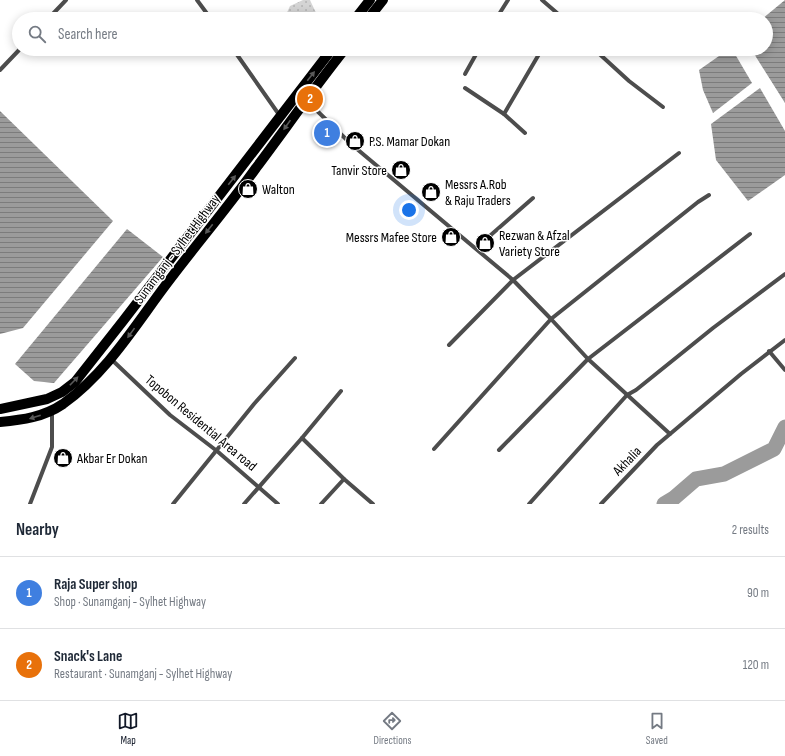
<!DOCTYPE html>
<meta charset="utf-8">
<style>
:root{--surface:#fff;--page:#f6f6f7;--text:#1f2937;--muted:#747a83;--line:#e0e1e3;--accent:#111827}
body{margin:0;font-family:"Sofia Sans Condensed",sans-serif;background:var(--page);color:var(--text)}
.you{position:absolute;left:409px;top:210px;width:14px;height:14px;margin:-10px;border:3px solid #fff;border-radius:50%;background:#1a73e8;box-shadow:0 0 0 6px #1a73e833}
.badge{display:grid;place-items:center;width:26px;height:26px;border-radius:50%;background:var(--accent);color:#fff;font-size:13px;font-weight:700}
.pin{position:absolute;translate:-50% -50%;border:2px solid #fff;box-shadow:0 1px 4px #0006}
.list{margin:0;padding:0;list-style:none}
h2{display:flex;justify-content:space-between;align-items:center;height:52px;margin:0;padding:0 16px;font-size:17px}
h2 small{font-size:13px;font-weight:400;color:var(--muted)}
.list li{display:grid;grid-template-columns:26px 1fr auto;gap:12px;align-items:center;box-sizing:border-box;height:72px;padding:0 16px;border-top:1px solid var(--line)}
.list b{display:block;font-size:15px;white-space:nowrap}
.list p{margin:0;font-size:13px;white-space:nowrap;color:var(--muted)}
.list em{font-size:13px;font-style:normal;color:var(--muted)}
.icon{flex:none;width:22px;height:22px;fill:none;stroke:currentColor;stroke-width:2;stroke-linecap:round;stroke-linejoin:round}
.map{position:relative;flex:none;width:785px;height:504px;overflow:hidden}
.search{position:absolute;background:var(--surface);box-shadow:0 2px 10px #0003;left:12px;right:12px;top:12px;height:44px;display:flex;align-items:center;gap:10px;box-sizing:border-box;padding:0 14px;border-radius:22px;color:var(--muted);font-size:15px}
.sheet{height:196px;background:var(--surface)}
nav{display:flex;justify-content:space-around;align-items:center;box-sizing:border-box;height:56px;border-top:1px solid var(--line);background:var(--surface);font-size:11px;color:var(--muted)}
nav a{display:grid;justify-items:center;gap:2px}
nav .on{color:var(--accent)}
.map>svg:first-child{display:block}
.park{fill:url(#park-dots)}
.water{fill:url(#water-rules)}
.lines{fill:none;stroke-linecap:round;stroke-linejoin:round}
.river{stroke:#9b9b9b;stroke-width:15}
.street{stroke:#4d4d4d;stroke-width:4}
.primary{stroke:#000;stroke-width:10}
.oneway{fill:#595959}
.labels{text-anchor:middle;dominant-baseline:central;stroke-width:3;stroke-linejoin:round;paint-order:stroke}
.poi-label{font-size:14px;fill:#000;stroke:#fff;text-anchor:start}
.street-label{font-size:14px;fill:#000;stroke:#fff}
</style>
<div class="map">
<svg width="785" height="504" viewBox="0 0 785 504">
<defs>
<pattern id="park-dots" width="8" height="8" patternUnits="userSpaceOnUse"><rect width="8" height="8" fill="#d4d4d4"/><path d="M2 2h.1M6 6h.1" fill="none" stroke="#b4b4b4" stroke-width="1.8" stroke-linecap="round"/></pattern>
<pattern id="water-rules" width="6" height="5" patternUnits="userSpaceOnUse"><rect width="6" height="5" fill="#9b9b9b"/><path d="M0 2.5h6" fill="none" stroke="#7c7c7c"/></pattern>
</defs>
<rect width="100%" height="100%" fill="#fff"/>
<path class="park" d="M303,0H310L317,15L325,19H284L290,6Z"/>
<g class="water">
<path d="M785,0V103L751,49H766V19H762Z"/>
<path d="M729,49H732L752,83L713,113L703,90L699,70Z"/>
<path d="M760,88L785,131V175L748,201L716,160L711,124Z"/>
<path d="M0,111L113,221L23,328L0,334Z"/>
<path d="M127,229L163,257L54,383L34,381L15,364Z"/>
</g>
<g class="lines">
<path class="river" d="M664,504L674,498L696,479L724,474L774,449L785,427"/>
<g class="street">
<path d="M197,0L211,19"/>
<path d="M542,0L564,19"/>
<path d="M48,19L66,0"/>
<path d="M496,19L508,0"/>
<path d="M233,49L280,116"/>
<path d="M594,49L629,81L663,107"/>
<path d="M0,70L20,49"/>
<path d="M465,74L479,49"/>
<path d="M465,88L504,114L525,133"/>
<path d="M307,101L351,144L513,280L551,319L588,359L670,434"/>
<path d="M504,114L542,49"/>
<path d="M476,248L533,198"/>
<path d="M449,345L513,280L679,153"/>
<path d="M769,351L785,370"/>
<path d="M111,359L170,415L217,451L278,504"/>
<path d="M302,438L344,479L373,504"/>
<path d="M434,449L551,319L698,202L709,195"/>
<path d="M499,450L588,359L750,234"/>
<path d="M30,504L52,447V411"/>
<path d="M173,504L254,404L295,358"/>
<path d="M244,504L302,438L341,391"/>
<path d="M321,504L344,479"/>
<path d="M529,504L627,395L636,390L713,328L785,274"/>
<path d="M601,504L657,445L741,374L785,340"/>
</g>
<g class="primary">
<path d="M355,19L370,0"/>
<path d="M368,19L383,0"/>
<path d="M0,409L47,399L62,392L75,382L123,321L332,49"/>
<path d="M0,422C22,420 44,417 63,404C109,371 137,322 171,278C199,241 229,206 256,168C286,128 314,88 345,49"/>
</g>
</g>
<defs><path id="oneway-solid" d="M-6-.8H1V-3.2L6.5 0L1 3.2V.8H-6Z"/></defs>
<g class="oneway">
<use href="#oneway-solid" transform="translate(311 76) rotate(-52)"/>
<use href="#oneway-solid" transform="translate(287 125) rotate(125)"/>
<use href="#oneway-solid" transform="translate(232 180) rotate(-52)"/>
<use href="#oneway-solid" transform="translate(209 229) rotate(128)"/>
<use href="#oneway-solid" transform="translate(131 333) rotate(126)"/>
<use href="#oneway-solid" transform="translate(74 381) rotate(-46)"/>
<use href="#oneway-solid" transform="translate(35 417) rotate(162)"/>
</g>
<defs>
<symbol id="shop-disc" viewBox="-11 -11 22 22"><circle r="9.5" fill="#000" stroke="#fff"/><path d="M-5-2.5h2.3a2.7 3.5 0 0 1 5.4 0H5L5.5 6h-11ZM-1.5-2.5h3a1.5 2.3 0 0 0-3 0Z" fill="#fff"/></symbol>
</defs>
<g fill-rule="evenodd">
<use href="#shop-disc" x="344" y="130" width="22" height="22"/>
<use href="#shop-disc" x="390" y="159" width="22" height="22"/>
<use href="#shop-disc" x="237" y="178" width="22" height="22"/>
<use href="#shop-disc" x="420" y="181" width="22" height="22"/>
<use href="#shop-disc" x="440" y="226" width="22" height="22"/>
<use href="#shop-disc" x="474" y="232" width="22" height="22"/>
<use href="#shop-disc" x="52" y="447" width="22" height="22"/>
</g>
<g class="labels">
<g class="poi-label">
<text x="369" y="141">P.S. Mamar Dokan</text>
<text x="387" y="170" text-anchor="end">Tanvir Store</text>
<text x="445" y="184">Messrs A.Rob<tspan x="445" dy="16">&amp; Raju Traders</tspan></text>
<text x="262" y="189">Walton</text>
<text x="499" y="235">Rezwan &amp; Afzal<tspan x="499" dy="16">Variety Store</tspan></text>
<text x="437" y="237" text-anchor="end">Messrs Mafee Store</text>
<text x="77" y="458">Akbar Er Dokan</text>
</g>
<g class="street-label">
<text transform="translate(177 249) rotate(-53)">Sunamganj - Sylhet Highway</text>
<text transform="translate(201 423) rotate(40)">Topobon Residential Area road</text>
<text transform="translate(627 461) rotate(-46)">Akhalia</text>
</g>
</g>
</svg>
<div class="you"></div>
<div class="pin badge" style="left:327px;top:133px;background:#3f7fe0">1</div>
<div class="pin badge" style="left:310px;top:99px;background:#e8710a">2</div>
<div class="search"><svg class="icon" aria-label="search" viewBox="0 0 24 24"><circle cx="10" cy="10" r="6"/><path d="M15 15l6 6"/></svg>Search here</div>
</div>
<section class="sheet">
<h2>Nearby<small>2 results</small></h2>
<ul class="list">
<li><span class="badge" style="background:#3f7fe0">1</span><div><b>Raja Super shop</b><p>Shop · Sunamganj - Sylhet Highway</p></div><em>90 m</em></li>
<li><span class="badge" style="background:#e8710a">2</span><div><b>Snack's Lane</b><p>Restaurant · Sunamganj - Sylhet Highway</p></div><em>120 m</em></li>
</ul>
</section>
<nav>
<a class="on"><svg class="icon" aria-label="map" viewBox="0 0 24 24"><path d="M3 6l6-2 6 2 6-2v14l-6 2-6-2-6 2zM9 4v14M15 6v14"/></svg>Map</a>
<a><svg class="icon" aria-label="directions" viewBox="0 0 24 24"><path d="M12 3l9 9-9 9-9-9zM9 14v-3h6M13 9l2 2-2 2"/></svg>Directions</a>
<a><svg class="icon" aria-label="saved" viewBox="0 0 24 24"><path d="M7 4h10v16l-5-4-5 4z"/></svg>Saved</a>
</nav>
